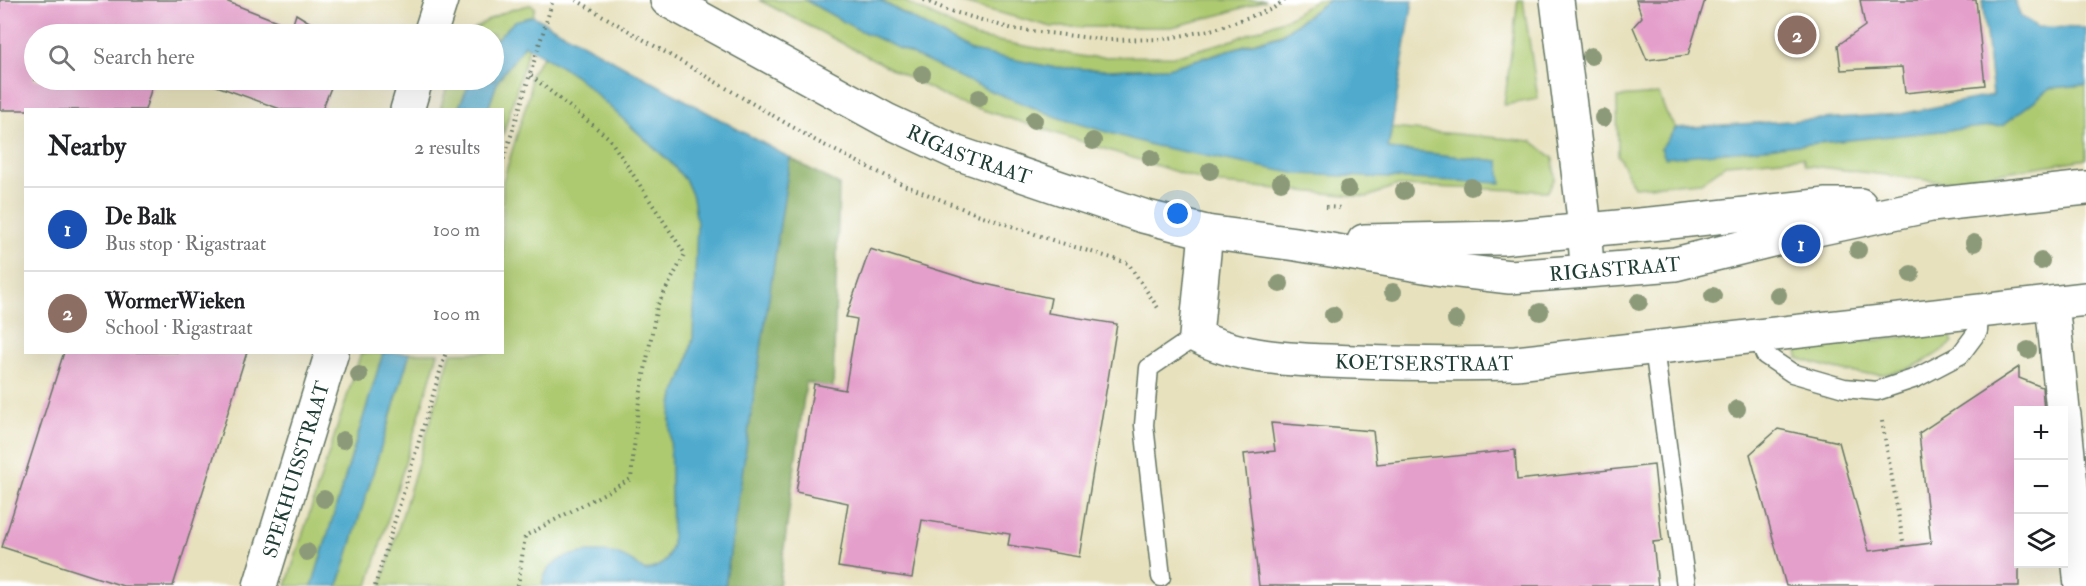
<!DOCTYPE html>
<meta charset="utf-8">
<style>
:root{--surface:#fff;--page:#f6f6f6;--text:#202124;--muted:#757577;--line:#e0e0e0;--accent:#2563eb}
body{margin:0;font-family:"IM FELL Double Pica",serif;background:var(--page);color:var(--text)}
.controls{position:absolute;right:18px;bottom:18px;display:grid;overflow:hidden;border-radius:0px;box-shadow:0 6px 24px #0002}
.controls button{width:54px;height:54px;display:grid;place-items:center;padding:0;border:0;border-bottom:2px solid var(--line);background:var(--surface);color:var(--text);font:30px sans-serif}
.you{position:absolute;left:1178px;top:214px;width:21px;height:21px;margin:-15px;border:4px solid #fff;border-radius:50%;background:#1a73e8;box-shadow:0 0 0 9px #1a73e833}
.badge{display:grid;place-items:center;width:39px;height:39px;border-radius:50%;background:var(--accent);color:#fff;font-size:20px;font-weight:700}
.pin{position:absolute;translate:-50% -50%;border:3px solid #fff;box-shadow:0 2px 6px #0006}
.list{margin:0;padding:0;list-style:none}
h2{display:flex;justify-content:space-between;align-items:center;height:78px;margin:0;padding:0 24px;font-size:26px}
h2 small{font-size:20px;font-weight:400;color:var(--muted)}
.list li{display:grid;grid-template-columns:39px 1fr auto;gap:18px;align-items:center;box-sizing:border-box;height:84px;padding:0 24px;border-top:2px solid var(--line)}
.list b{display:block;font-size:22px;white-space:nowrap}
.list p{margin:0;font-size:20px;white-space:nowrap;color:var(--muted)}
.list em{font-size:20px;font-style:normal;color:var(--muted)}
.icon{flex:none;width:33px;height:33px;fill:none;stroke:currentColor;stroke-width:2;stroke-linecap:round;stroke-linejoin:round}
.map{position:relative;flex:none;width:2086px;height:586px;overflow:hidden}
.search{position:absolute;background:var(--surface);box-shadow:0 6px 24px #0002;left:24px;top:24px;width:480px;height:66px;display:flex;align-items:center;gap:15px;box-sizing:border-box;padding:0 21px;border-radius:33px;color:var(--muted);font-size:22px}
.panel{position:absolute;background:var(--surface);box-shadow:0 6px 24px #0002;left:24px;top:108px;width:480px;height:246px;border-radius:0px}
.map>svg:first-child{display:block}
.green{fill:#aeca71;stroke:#668452;stroke-width:1.5}
.forest{fill:#8aae63;stroke:#54764c;stroke-width:1.5}
.water{fill:#50aacd;stroke:#387480;stroke-width:1.5}
.building{fill:#e49fca}
.lines{fill:none;stroke-linecap:round;stroke-linejoin:round}
.lane-casing{stroke:#657664;stroke-width:21}
.street-casing{stroke:#657664;stroke-width:36}
.path{stroke:#657664;stroke-width:4;stroke-dasharray:1.5 4.5;stroke-linecap:butt}
.lane{stroke:#fff;stroke-width:18}
.street{stroke:#fff;stroke-width:33}
.tree{fill:#8d9a7a}
.labels{text-anchor:middle;dominant-baseline:central;stroke-width:4.5;stroke-linejoin:round;paint-order:stroke}
.street-label{font-size:20px;fill:#1f3d34;stroke:#fff}
</style>
<div class="map">
<svg width="2086" height="586" viewBox="0 0 2086 586">
<rect width="100%" height="100%" fill="#fff"/>
<filter id="ink" filterUnits="userSpaceOnUse"><feTurbulence type="fractalNoise" baseFrequency=".0167" numOctaves="2"/><feDisplacementMap in="SourceGraphic" scale="12" xChannelSelector="R" yChannelSelector="G"/><feConvolveMatrix kernelMatrix="1 2 1 2 8 2 1 2 1" color-interpolation-filters="sRGB"/></filter>
<filter id="wash" filterUnits="userSpaceOnUse"><feTurbulence type="fractalNoise" baseFrequency=".008" numOctaves="4" result="noise"/><feDisplacementMap in="SourceGraphic" scale="24" xChannelSelector="R" yChannelSelector="G"/><feGaussianBlur stdDeviation="1.35" result="paint"/><feColorMatrix in="noise" values="0 0 0 0 0 0 0 0 0 0 0 0 0 0 0 0 0 1.4 0 .05"/><feComposite in="paint" operator="in"/></filter>
<g filter="url(#wash)">
<rect width="100%" height="100%" fill="#e7e1bd"/>
<g class="green">
<path d="M759,0H805L855,28L1062,119L1498,161L1388,149L1392,128L1532,141L1553,158L1555,178L1548,191L1395,186L1368,197L1211,183L952,100Z"/>
<path d="M880,0H902L975,37L1086,57L1174,56L1233,40L1290,17L1315,0H1329L1281,34L1168,68L1106,70L1051,67L971,51Z"/>
<path d="M952,0H1266L1223,14L1172,27H1052Z"/>
<path d="M1518,0H1523L1538,99L1504,105Z"/>
<path d="M530,5L535,7L533,16L515,21L494,41V34H467C488,19 504,10 530,5Z"/>
<path d="M525,45L529,47L503,135L502,110H488L498,80Z"/>
<path d="M543,56L575,75L671,163L686,181L693,197L697,224L693,338L686,368L674,395L670,416L672,544C667,562 663,566 645,571L633,562L589,553L562,558L548,569L542,582L543,586H381L451,353L502,352L503,181L530,92V75Z"/>
<path d="M449,80H471L458,109L440,110Z"/>
<path d="M2086,85V159L1943,182L1805,165L1803,157L1727,164L1701,182L1634,187L1618,155L1617,97L1659,94L1666,113L1676,128L1661,148L2003,125L2051,87Z"/>
<path d="M1948,332L1953,343C1943,349 1935,356 1925,361C1883,385 1840,372 1798,358L1797,349Z"/>
<path d="M361,353H383L312,586H286Z"/>
<path d="M410,353H438L368,586H338Z"/>
</g>
<path class="forest" d="M790,158L839,185L833,389L806,382L779,586H725Z"/>
<g class="water">
<path d="M805,0H879L971,51L1051,67L1106,70L1168,68L1281,35L1329,0H1413L1388,149L1499,161L1501,183L1298,174L1155,146L1065,120L988,90L855,28Z"/>
<path d="M1982,0H2014L2021,16L2037,27L2086,28V85L2051,88L2003,125L1665,158L1661,148L1676,128L1901,114L1993,95Z"/>
<path d="M533,16L790,158L725,586H543C543,555 588,549 612,553C624,555 636,564 645,571C663,566 667,562 672,544L670,416L674,395L686,368L693,338L697,224L693,197L686,181L671,163L575,75L525,45L498,80L488,109H458L471,80H494V41L515,21Z"/>
<path d="M383,353H410L338,586H312Z"/>
</g>
<g id="blocks">
<g class="building">
<path d="M0,0H223L292,27L296,14L329,34H34V80H154L145,110H0Z"/>
<path d="M1636,0H1705L1688,55L1647,60L1633,27L1642,17Z"/>
<path d="M1860,0H1976L1985,85L1905,93L1902,67L1841,70L1838,45L1865,26Z"/>
<path d="M200,80H334L322,110H283Z"/>
<path d="M870,249L976,282L1051,298L1048,313L1117,324L1079,557L1008,545L1010,534L922,520L912,578L838,567L848,503L796,492L814,384L845,390L857,319L846,317Z"/>
<path d="M64,352H247L173,586H123L2,547Z"/>
<path d="M2019,367V378L2042,387L2044,411H2019V489L2015,491L2019,522V586H1786L1750,454L1778,429L1839,442L1869,551L1931,543L1919,433Z"/>
<path d="M1271,423L1373,431L1377,464L1515,450L1517,480L1654,465L1662,541L1653,542L1658,586H1259L1244,454L1275,451Z"/>
</g>
</g>
</g>
<g filter="url(#ink)">
<use href="#blocks" fill-opacity="0" stroke="#657664" stroke-width="1.5"/>
<g class="lines">
<defs>
<g id="lane">
<path d="M1758,336L1765,355L1792,373L1844,388L1877,391L1916,378L1960,355L1978,331L1979,312"/>
<path d="M1654,348L1686,586"/>
<path d="M1161,577L1144,425L1149,368L1196,336"/>
</g>
<g id="street">
<path id="s1" d="M667,0L886,120L957,153L1143,216L1206,232L1296,244L1442,269L1510,277L1675,264L1808,231L1931,205L2086,188"/>
<path d="M1557,0L1583,211L1586,253"/>
<path d="M430,34L441,0"/>
<path d="M407,110L416,80"/>
<path id="s2" d="M1206,232L1196,336C1245,361 1305,360 1359,362C1412,364 1464,364 1516,363L2086,299"/>
<path d="M1364,241L1501,238L1671,222L1826,205H1860"/>
<path d="M2052,303L2063,410"/>
<path d="M2064,415L2081,586"/>
<path id="s3" d="M260,586L332,352"/>
</g>
</defs>
<use href="#lane" class="lane-casing"/>
<use href="#street" class="street-casing"/>
<g class="path">
<path d="M576,0L818,142L904,185L974,213L1055,241L1128,263L1158,308"/>
<path d="M924,0L947,10L1013,29L1109,40L1164,39L1215,29L1272,9L1285,0"/>
<path d="M502,165L553,0"/>
<path d="M1326,207L1343,208"/>
<path d="M1882,421L1904,547"/>
<path d="M375,586L446,352"/>
<path d="M518,586L525,536L631,479L638,407L657,306L685,254L609,138L530,75"/>
</g>
<use href="#lane" class="lane"/>
<use href="#street" class="street"/>
</g>
<g class="tree">
<circle cx="1591" cy="56" r="9"/>
<circle cx="922" cy="74" r="9"/>
<circle cx="979" cy="98" r="9"/>
<circle cx="1603" cy="118" r="9"/>
<circle cx="1034" cy="120" r="9"/>
<circle cx="1093" cy="141" r="9"/>
<circle cx="1151" cy="158" r="9"/>
<circle cx="1210" cy="171" r="9"/>
<circle cx="1281" cy="182" r="9"/>
<circle cx="1471" cy="187" r="9"/>
<circle cx="1348" cy="189" r="9"/>
<circle cx="1404" cy="191" r="9"/>
<circle cx="1974" cy="243" r="9"/>
<circle cx="1858" cy="250" r="9"/>
<circle cx="2041" cy="261" r="9"/>
<circle cx="1911" cy="274" r="9"/>
<circle cx="1280" cy="284" r="9"/>
<circle cx="1393" cy="292" r="9"/>
<circle cx="1778" cy="295" r="9"/>
<circle cx="1713" cy="296" r="9"/>
<circle cx="1639" cy="302" r="9"/>
<circle cx="1540" cy="312" r="9"/>
<circle cx="1333" cy="315" r="9"/>
<circle cx="1456" cy="320" r="9"/>
<circle cx="2028" cy="350" r="9"/>
<circle cx="359" cy="375" r="9"/>
<circle cx="1737" cy="409" r="9"/>
<circle cx="343" cy="440" r="9"/>
<circle cx="324" cy="499" r="9"/>
<circle cx="307" cy="552" r="9"/>
</g>
</g>
<g class="labels">
<g class="street-label">
<text stroke="none"><textPath href="#s1" startOffset="340">RIGASTRAAT</textPath></text>
<text stroke="none"><textPath href="#s1" startOffset="1002">RIGASTRAAT</textPath></text>
<text stroke="none"><textPath href="#s2" startOffset="336">KOETSERSTRAAT</textPath></text>
<text stroke="none"><textPath href="#s3" startOffset="122">SPEKHUISSTRAAT</textPath></text>
</g>
</g>
</svg>
<div class="controls">
<button>+</button>
<button>−</button>
<button><svg class="icon" aria-label="layers" viewBox="0 0 24 24"><path d="M12 4l9 5-9 5-9-5zM3 14l9 5 9-5"/></svg></button>
</div>
<div class="you"></div>
<div class="pin badge" style="left:1801px;top:244px;background:#1a4fb4">1</div>
<div class="pin badge" style="left:1797px;top:35px;background:#8d6e63">2</div>
<div class="search"><svg class="icon" aria-label="search" viewBox="0 0 24 24"><circle cx="10" cy="10" r="6"/><path d="M15 15l6 6"/></svg>Search here</div>
<section class="panel">
<h2>Nearby<small>2 results</small></h2>
<ul class="list">
<li><span class="badge" style="background:#1a4fb4">1</span><div><b>De Balk</b><p>Bus stop · Rigastraat</p></div><em>100 m</em></li>
<li><span class="badge" style="background:#8d6e63">2</span><div><b>WormerWieken</b><p>School · Rigastraat</p></div><em>100 m</em></li>
</ul>
</section>
</div>
